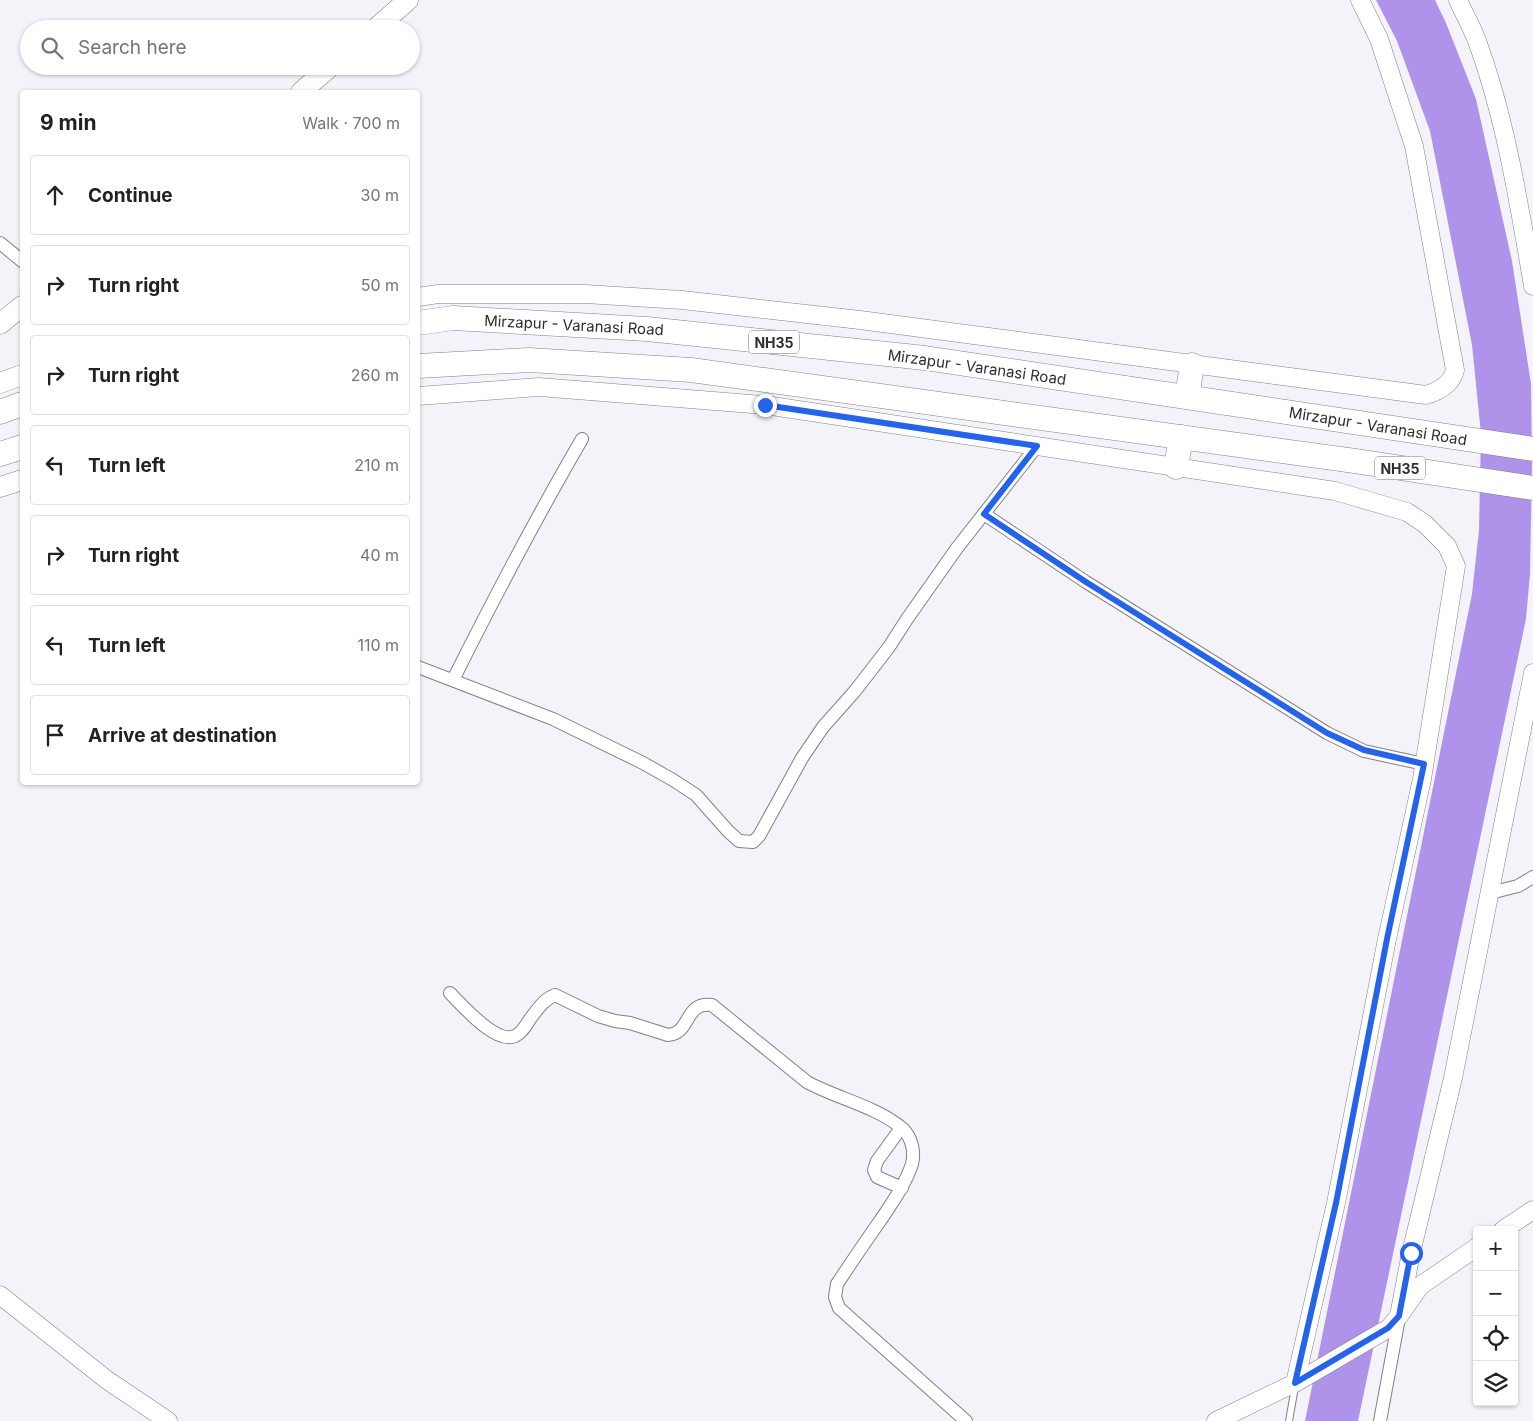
<!DOCTYPE html>
<meta charset="utf-8">
<style>
:root{--surface:#fff;--page:#f6f6f6;--text:#202124;--muted:#757577;--line:#e0e0e0}
body{margin:0;font-family:Inter,sans-serif;background:var(--page);color:var(--text)}
.controls{position:absolute;right:15px;bottom:15px;display:grid;overflow:hidden;border-radius:5px;box-shadow:0 1px 4px #0004}
.controls button{width:45px;height:45px;display:grid;place-items:center;padding:0;border:0;border-bottom:1px solid var(--line);background:var(--surface);color:var(--text);font:25px sans-serif}
.stop{position:absolute;width:15px;height:15px;margin:-11px;border:4px solid #2563eb;border-radius:50%;background:#fff}
.stop.end{background:#2563eb;border-color:#fff;box-shadow:0 1px 5px #0008}
.list{margin:0;padding:0;list-style:none}
h2{display:flex;justify-content:space-between;align-items:center;height:65px;margin:0;padding:0 20px;font-size:21px}
h2 small{font-size:16px;font-weight:400;color:var(--muted)}
.list li{display:grid;grid-template-columns:32px 1fr auto;gap:15px;align-items:center;box-sizing:border-box;height:80px;margin:0 10px 10px;padding:0 10px;border:1px solid var(--line);border-radius:5px}
.list b{display:block;font-size:19px;white-space:nowrap}
.list em{font-size:16px;font-style:normal;color:var(--muted)}
.icon{flex:none;width:28px;height:28px;fill:none;stroke:currentColor;stroke-width:2;stroke-linecap:round;stroke-linejoin:round}
.map{position:relative;flex:none;width:1533px;height:1421px;overflow:hidden}
.search{position:absolute;background:var(--surface);box-shadow:0 1px 4px #0004;left:20px;top:20px;width:400px;height:55px;display:flex;align-items:center;gap:12px;box-sizing:border-box;padding:0 18px;border-radius:28px;color:var(--muted);font-size:19px}
.panel{position:absolute;background:var(--surface);box-shadow:0 1px 4px #0004;left:20px;top:90px;width:400px;height:695px;border-radius:5px}
.map>svg:first-child{display:block}
.water{fill:#af93eb}
.lines{fill:none;stroke-linecap:round;stroke-linejoin:round}
.lane-casing{stroke:#818086;stroke-width:8}
.street-casing{stroke:#818086;stroke-width:14}
.secondary-casing{stroke:#818086;stroke-width:19}
.primary-casing{stroke:#818086;stroke-width:21}
.highway-casing{stroke:#818086;stroke-width:25}
.lane{stroke:#fff;stroke-width:6}
.street{stroke:#fff;stroke-width:12}
.secondary{stroke:#fff;stroke-width:18}
.primary{stroke:#fff;stroke-width:20}
.highway{stroke:#fff;stroke-width:24}
.route{stroke:#2563eb;stroke-width:6}
.labels{text-anchor:middle;dominant-baseline:central;stroke-width:4;stroke-linejoin:round;paint-order:stroke}
.shield{fill:#fff;stroke:#6d6c6d;stroke-width:1}
.shield-label{font-size:14px;font-weight:bold;fill:#2e2d2f}
.street-label{font-size:15px;fill:#2e2d2f;stroke:#fff}
</style>
<div class="map">
<svg width="1533" height="1421" viewBox="0 0 1533 1421">
<rect width="100%" height="100%" fill="#f5f3fa"/>
<path class="water" d="M1376,0H1435L1446,23L1476,99L1512,261L1531,384L1532,465L1530,574L1526,619L1358,1421H1305L1472,594L1479,530L1481,434L1472,345L1430,131L1397,41Z"/>
<g class="lines">
<defs>
<path id="lane" d="M1289,1421L1295,1387"/>
<g id="street">
<path d="M0,243L22,261"/>
<path d="M984,514L1086,582L1327,733L1364,751L1424,764"/>
<path d="M418,667L553,719L643,763L673,780L696,795L728,831L739,841L753,842L759,836L802,758L823,727L855,691L889,647L907,619L957,548L1037,446"/>
<path d="M453,680C494,598 536,518 582,439"/>
<path d="M1490,893L1518,886L1533,877"/>
<path d="M450,993C462,1005 496,1045 515,1036C522,1033 526,1025 530,1019C537,1010 544,999 555,995L598,1016L615,1021L630,1023L668,1035C691,1034 684,1001 712,1005L807,1082C838,1099 876,1106 903,1129C912,1138 915,1152 912,1164C905,1185 892,1203 880,1221C865,1242 851,1263 837,1284L835,1297L839,1308L966,1421"/>
<path d="M901,1128L877,1161L874,1170L877,1177L902,1188"/>
<path d="M1380,1421L1399,1318"/>
</g>
<g id="secondary">
<path d="M1458,0C1464,14 1472,27 1477,41C1506,120 1519,204 1533,286"/>
<path d="M418,297L438,294H585L682,300L860,320L1426,395C1439,391 1452,384 1455,370L1414,146L1379,39L1360,0"/>
<path d="M418,396L539,387L765,405L1335,491L1407,512L1425,524L1447,546L1456,566L1422,779L1387,939L1336,1203L1295,1383"/>
<path d="M1503,1230L1533,1210"/>
<path d="M0,1295L107,1380L168,1421"/>
<path d="M1399,1316L1411,1253L1453,1078L1533,673"/>
<path d="M1216,1421L1295,1383L1389,1328L1399,1316L1420,1286L1477,1247"/>
</g>
<g id="primary">
<path d="M375,29L408,0"/>
<path d="M301,92L331,66"/>
<path d="M0,324L22,306"/>
<path d="M0,383L22,375"/>
<path d="M0,487L22,480"/>
</g>
<g id="highway">
<path d="M418,323L453,318L647,329L925,358L1533,449"/>
<path d="M418,366L529,360L691,370L1355,461L1533,488"/>
<path d="M1187,397L1192,365"/>
<path d="M0,412L22,404"/>
<path d="M0,454L22,447"/>
<path d="M1176,467L1181,437"/>
</g>
</defs>
<use href="#lane" class="lane-casing"/>
<use href="#street" class="street-casing"/>
<use href="#secondary" class="secondary-casing"/>
<use href="#primary" class="primary-casing"/>
<use href="#highway" class="highway-casing"/>
<use href="#lane" class="lane"/>
<use href="#street" class="street"/>
<use href="#secondary" class="secondary"/>
<use href="#primary" class="primary"/>
<use href="#highway" class="highway"/>
</g>
<g class="lines">
<path class="route" d="M765,405L1037,446L984,514L1086,582L1327,733L1364,750L1424,764L1387,939L1336,1203L1295,1383L1388,1328L1399,1316L1411,1253"/>
</g>
<g class="labels">
<g class="shield">
<rect x="749" y="330.5" width="50" height="23" rx="4"/>
<rect x="1375" y="456.5" width="50" height="23" rx="4"/>
</g>
<g class="shield-label">
<text x="774" y="342">NH35</text>
<text x="1400" y="468">NH35</text>
</g>
<g class="street-label">
<text transform="translate(574 325) rotate(3)">Mirzapur - Varanasi Road</text>
<text transform="translate(977 367) rotate(8)">Mirzapur - Varanasi Road</text>
<text transform="translate(1378 426) rotate(9)">Mirzapur - Varanasi Road</text>
</g>
</g>
</svg>
<div class="controls">
<button>+</button>
<button>−</button>
<button><svg class="icon" aria-label="locate" viewBox="0 0 24 24"><circle cx="12" cy="12" r="6"/><path d="M12 2v4M12 18v4M2 12h4M18 12h4"/></svg></button>
<button><svg class="icon" aria-label="layers" viewBox="0 0 24 24"><path d="M12 4l9 5-9 5-9-5zM3 14l9 5 9-5"/></svg></button>
</div>
<div class="stop" style="left:1411px;top:1253px"></div>
<div class="stop end" style="left:765px;top:405px"></div>
<div class="search"><svg class="icon" aria-label="search" viewBox="0 0 24 24"><circle cx="10" cy="10" r="6"/><path d="M15 15l6 6"/></svg>Search here</div>
<section class="panel">
<h2>9 min<small>Walk · 700 m</small></h2>
<ul class="list">
<li><svg class="icon" aria-label="ahead" viewBox="0 0 24 24"><path d="M12 20V5M6 11l6-6 6 6"/></svg><div><b>Continue</b></div><em>30 m</em></li>
<li><svg class="icon" aria-label="right" viewBox="0 0 24 24"><path d="M7 20v-9h11M14 6l5 5-5 5"/></svg><div><b>Turn right</b></div><em>50 m</em></li>
<li><svg class="icon" aria-label="right" viewBox="0 0 24 24"><path d="M7 20v-9h11M14 6l5 5-5 5"/></svg><div><b>Turn right</b></div><em>260 m</em></li>
<li><svg class="icon" aria-label="left" viewBox="0 0 24 24"><path d="M17 20v-9H6M10 6l-5 5 5 5"/></svg><div><b>Turn left</b></div><em>210 m</em></li>
<li><svg class="icon" aria-label="right" viewBox="0 0 24 24"><path d="M7 20v-9h11M14 6l5 5-5 5"/></svg><div><b>Turn right</b></div><em>40 m</em></li>
<li><svg class="icon" aria-label="left" viewBox="0 0 24 24"><path d="M17 20v-9H6M10 6l-5 5 5 5"/></svg><div><b>Turn left</b></div><em>110 m</em></li>
<li><svg class="icon" aria-label="arrive" viewBox="0 0 24 24"><path d="M6 21V4h12l-3 4 3 4H6"/></svg><div><b>Arrive at destination</b></div></li>
</ul>
</section>
</div>
